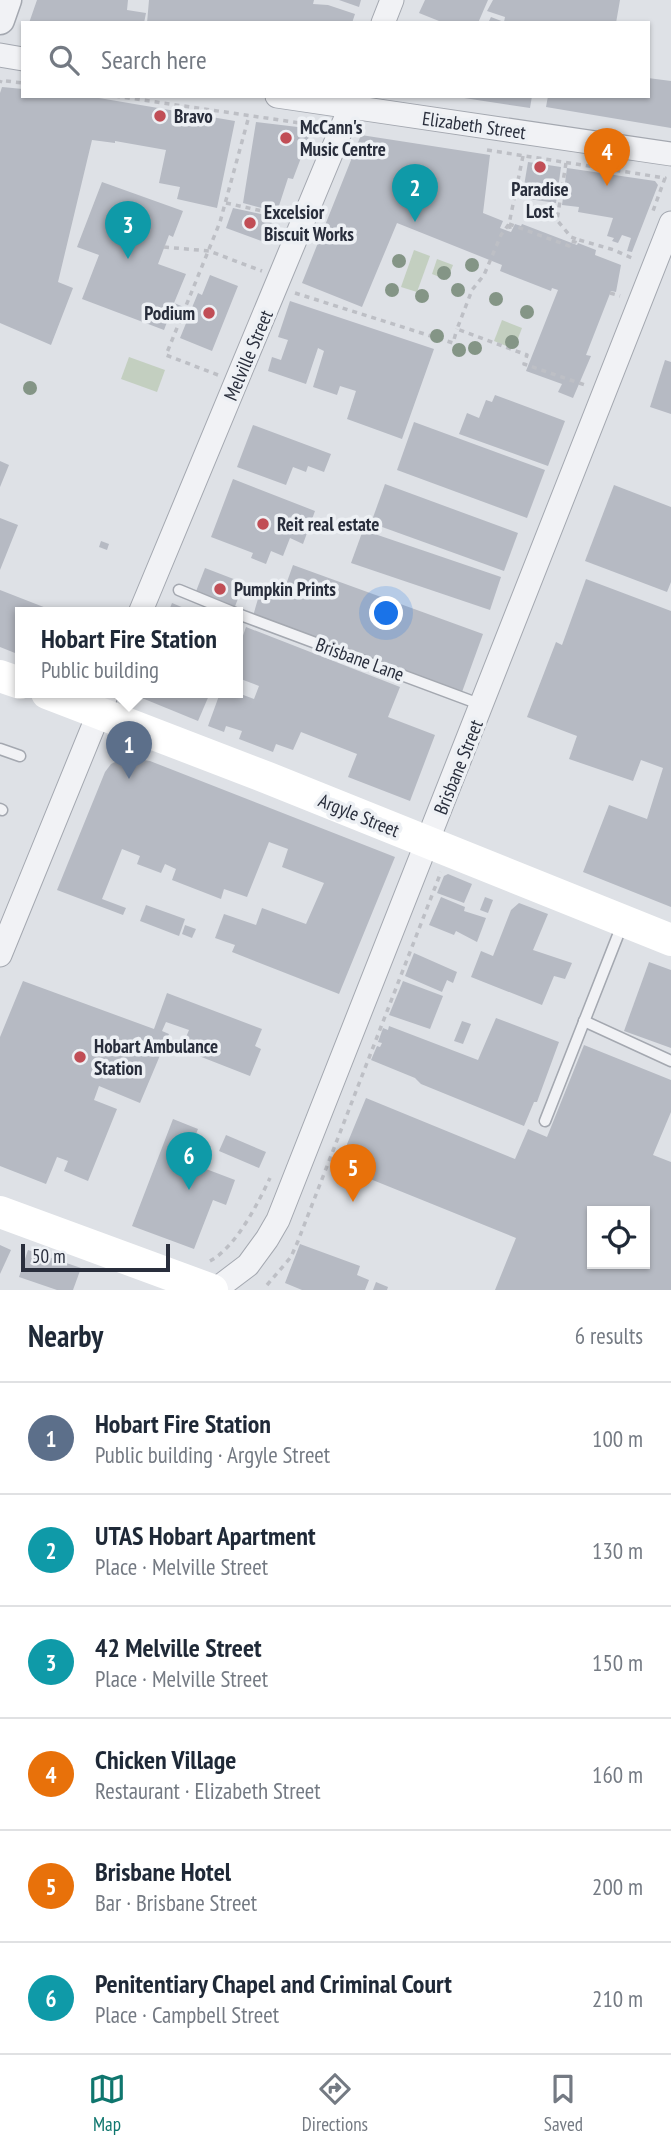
<!DOCTYPE html>
<meta charset="utf-8">
<style>
:root{--surface:#fff;--page:#f6f6f7;--text:#1f2937;--muted:#747a83;--line:#e0e1e3;--accent:#0f766e}
body{margin:0;font-family:"PT Sans Narrow",sans-serif;background:var(--page);color:var(--text)}
.controls{position:absolute;right:21px;bottom:21px;display:grid;overflow:hidden;border-radius:0px;box-shadow:0 2px 5px #0004}
.controls button{width:63px;height:63px;display:grid;place-items:center;padding:0;border:0;border-bottom:2px solid var(--line);background:var(--surface);color:var(--text);font:35px sans-serif}
.scale{position:absolute;left:21px;bottom:18px;width:149px;box-sizing:border-box;padding-left:7px;border:4px solid #292e3c;border-top:0;font-size:19px;line-height:24px;white-space:nowrap;color:#292e3c;-webkit-text-stroke:5px #edf0f4;paint-order:stroke}
.you{position:absolute;left:387px;top:614px;width:24px;height:24px;margin:-18px;border:5px solid #fff;border-radius:50%;background:#1a73e8;box-shadow:0 0 0 10px #1a73e833}
.badge{display:grid;place-items:center;width:46px;height:46px;border-radius:50%;background:var(--accent);color:#fff;font-size:23px;font-weight:700}
.pin{position:absolute;translate:-50% -58px;filter:drop-shadow(0 2px 4px #0008)}
.pin::after{content:'';position:absolute;top:37px;width:24px;height:21px;background:inherit;clip-path:polygon(0 0,100% 0,50% 100%)}
.popup{position:absolute;left:15px;top:607px;width:228px;height:91px;box-sizing:border-box;display:grid;place-content:center;border-radius:0px;background:var(--surface);filter:drop-shadow(0 2px 5px #0005);font-size:23px;white-space:nowrap;color:var(--muted)}
.popup b{font-size:26px;color:var(--text)}
.popup::after{content:'';position:absolute;left:50%;top:100%;margin-left:-14px;border:14px solid transparent;border-top-color:var(--surface)}
.list{margin:0;padding:0;list-style:none}
h2{display:flex;justify-content:space-between;align-items:center;height:91px;margin:0;padding:0 28px;font-size:30px}
h2 small{font-size:23px;font-weight:400;color:var(--muted)}
.list li{display:grid;grid-template-columns:46px 1fr auto;gap:21px;align-items:center;box-sizing:border-box;height:112px;padding:0 28px;border-top:2px solid var(--line)}
.list b{display:block;font-size:26px;white-space:nowrap}
.list p{margin:0;font-size:23px;white-space:nowrap;color:var(--muted)}
.list em{font-size:23px;font-style:normal;color:var(--muted)}
.icon{flex:none;width:38px;height:38px;fill:none;stroke:currentColor;stroke-width:2;stroke-linecap:round;stroke-linejoin:round}
.map{position:relative;flex:none;width:671px;height:1290px;overflow:hidden}
.search{position:absolute;background:var(--surface);box-shadow:0 2px 5px #0004;left:21px;right:21px;top:21px;height:77px;display:flex;align-items:center;gap:18px;box-sizing:border-box;padding:0 24px;border-radius:0px;color:var(--muted);font-size:26px}
.sheet{height:763px;background:var(--surface)}
nav{display:flex;justify-content:space-around;align-items:center;box-sizing:border-box;height:98px;border-top:2px solid var(--line);background:var(--surface);font-size:19px;color:var(--muted)}
nav a{display:grid;justify-items:center;gap:4px}
nav .on{color:var(--accent)}
.map>svg:first-child{display:block}
.green{fill:#c3cfc0}
.building{fill:#b6bac3;fill-rule:evenodd}
.lines{fill:none;stroke-linecap:round;stroke-linejoin:round}
.service-casing{stroke:#a4a8b0;stroke-width:13}
.minor-casing{stroke:#a4a8b0;stroke-width:25}
.tertiary-casing{stroke:#a4a8b0;stroke-width:31}
.path{stroke:#bdbfc5;stroke-width:3.5;stroke-dasharray:5 5;stroke-linecap:butt}
.service{stroke:#f1f2f5;stroke-width:10}
.minor{stroke:#f1f2f5;stroke-width:23}
.tertiary{stroke:#f1f2f5;stroke-width:28}
.secondary{stroke:#fff;stroke-width:32}
.tree{fill:#849586}
.poi-dot{fill:#c14e56;stroke:#edf0f4;stroke-width:2.5}
.labels{text-anchor:middle;dominant-baseline:central;stroke-width:7;stroke-linejoin:round;paint-order:stroke}
.poi-label{font-size:19px;font-weight:bold;fill:#292e3c;stroke:#edf0f4;text-anchor:start}
.street-label{font-size:19px;fill:#292e3c;stroke:#edf0f4}
</style>
<div class="map">
<svg width="671" height="1290" viewBox="0 0 671 1290">
<rect width="100%" height="100%" fill="#dee1e6"/>
<g class="green">
<path d="M414,250L430,256L417,292L401,287Z"/>
<path d="M437,259L453,265L447,280L432,274Z"/>
<path d="M502,320L522,328L514,349L494,341Z"/>
<path d="M129,357L165,370L157,392L121,379Z"/>
</g>
<g class="building">
<path d="M37,0H128L127,10L146,13L144,23H29Z"/>
<path d="M149,0H314L313,4L328,5L355,14L352,23H147Z"/>
<path d="M339,0H361L359,7Z"/>
<path d="M425,0H488L478,23H444L419,13Z"/>
<path d="M493,0H620L616,23H488L491,17L504,22L505,17L487,11Z"/>
<path d="M648,78L671,81V128L546,107L548,96H648Z"/>
<path d="M2,87L23,89V96L99,98L235,121L217,208L177,199L180,187L159,183L166,150L115,141V143L92,140L58,282L73,288L51,345L0,323V93Z"/>
<path d="M464,96H532L530,108L464,98Z"/>
<path d="M256,122L306,128L310,134L293,179L288,178L277,212L243,203Z"/>
<path d="M361,135L490,155L483,213L503,221L500,228L511,232L515,224L521,226L522,224L577,245L578,243L596,250L595,255L621,265L616,292L611,291L586,355L591,356L573,398L558,392L562,384L526,371L558,290L552,288L551,291L500,271L502,265L397,223L362,307L302,283Z"/>
<path d="M528,162L561,167L556,203L522,198Z"/>
<path d="M567,168L655,181L658,185L632,252L627,251L631,238L622,235L618,243L612,241L614,238L607,236L613,218L578,212L579,207L562,205Z"/>
<path d="M102,182L183,211L173,237L169,235L158,264L186,274L174,303L191,310L198,293L202,295L210,275L238,286L212,351L180,338L189,316L172,309L164,330L82,299L99,255L77,247Z"/>
<path d="M233,208L274,217L264,242L226,228Z"/>
<path d="M290,301L434,349L402,439L347,419L356,391L340,386L337,395L313,387L324,351L318,348L306,384L268,371L272,357L281,360L288,340L278,337Z"/>
<path d="M665,360L671,362V414L650,407Z"/>
<path d="M495,395L565,421L548,466L459,434L467,413L479,418L486,400L492,402Z"/>
<path d="M414,422L545,470L527,518L397,470Z"/>
<path d="M253,425L331,454L324,472L308,466L306,472L293,467L286,485L237,467Z"/>
<path d="M0,461L9,465L0,487Z"/>
<path d="M233,479L315,511L303,544L290,538L283,556L271,551L266,564L251,558L253,553L211,537Z"/>
<path d="M385,484L518,533L504,571L371,523Z"/>
<path d="M614,485L671,507V582L667,592L585,561Z"/>
<path d="M0,518L18,525L0,570Z"/>
<path d="M363,530L501,577L490,610L351,563Z"/>
<path d="M101,541L109,544L107,550L99,547Z"/>
<path d="M293,565L483,634L462,692L253,616L262,585L283,593Z"/>
<path d="M205,568L244,583L234,609L195,594Z"/>
<path d="M586,579L671,611V907L583,872L609,805L647,819L663,768L641,760L633,781L569,759L577,736L527,717L556,642L562,645Z"/>
<path d="M0,590L59,613H20V655L0,647Z"/>
<path d="M172,603L196,613H168Z"/>
<path d="M246,627L400,687L388,717L435,735L410,801L348,777L357,754L301,732L293,750L276,744L273,752L239,739L242,731L226,726L224,732L208,726L220,693H238L254,699L259,686L238,678V650Z"/>
<path d="M136,693H210L198,721L137,696Z"/>
<path d="M125,757L150,761L395,857L339,994L232,952L235,945L215,938L224,914L256,925L262,908L306,924L324,883L282,867L288,849L269,842L247,897L224,889L221,899L172,880L176,869L165,864L161,873L137,864L140,856L122,849L102,899L126,908L123,915L57,890L105,772L111,764Z"/>
<path d="M448,874L472,884L464,903L437,893L444,876Z"/>
<path d="M441,897L465,907L464,911L486,918L477,942L456,931L454,935L429,925Z"/>
<path d="M485,897L493,900L488,913L480,910Z"/>
<path d="M519,903L548,914L533,950L572,963L565,979L554,976L542,1005L471,977L481,951L493,956L511,910Z"/>
<path d="M146,905L185,919L179,936L140,921Z"/>
<path d="M185,925L196,929L192,938L182,934Z"/>
<path d="M414,953L457,972L453,983L447,980L442,992L405,976Z"/>
<path d="M649,962L671,970V1048L624,1031Z"/>
<path d="M23,981L154,1029L167,993L262,1029L255,1046L261,1049L250,1076L181,1049L189,1030L166,1022L162,1031L169,1034L140,1103L99,1086L94,1100L117,1109L88,1181L64,1171L68,1161L57,1157L46,1184L0,1166V1037Z"/>
<path d="M403,981L443,996L430,1029L389,1015Z"/>
<path d="M496,1018L559,1042L537,1102H534L524,1126L421,1084L415,1078L371,1060L377,1046L380,1047L382,1043L378,1042L383,1028L388,1030L389,1026L478,1060Z"/>
<path d="M462,1021L471,1024L463,1044L454,1041Z"/>
<path d="M584,1045L671,1080V1112L653,1155L671,1162V1290H495L516,1238L338,1166L366,1098L515,1159L528,1129L547,1137ZM592,1211H645V1264H592Z"/>
<path d="M173,1119L198,1129L185,1161L235,1180L226,1205L213,1200L194,1249L132,1226Z"/>
<path d="M226,1135L266,1152L259,1168L219,1151Z"/>
<path d="M300,1244L360,1266L357,1275L369,1280L365,1290H302L285,1283Z"/>
<path d="M0,1245L11,1250L0,1274Z"/>
<path d="M28,1250L81,1268L73,1290H57L19,1277Z"/>
<path d="M376,1282L388,1287L387,1290H373Z"/>
</g>
<g class="lines">
<defs>
<g id="service">
<path d="M179,590L235,613"/>
<path d="M238,614L482,705"/>
<path d="M0,749L20,756"/>
<path d="M0,809L2,810"/>
<path d="M584,1021L671,1061"/>
<path d="M545,1121L622,925"/>
</g>
<g id="minor">
<path d="M383,23L392,0"/>
<path d="M0,55L23,59"/>
<path d="M277,96L671,154"/>
<path d="M140,613L355,96"/>
<path d="M0,955L107,693"/>
<path d="M215,1290L248,1265L267,1239L278,1220L671,223"/>
</g>
<path id="tertiary" d="M0,20L7,0"/>
</defs>
<use href="#service" class="service-casing"/>
<use href="#minor" class="minor-casing"/>
<use href="#tertiary" class="tertiary-casing"/>
<g class="path">
<path d="M6,81L23,83"/>
<path d="M0,83L1,80"/>
<path d="M115,96L321,126"/>
<path d="M487,150L665,178L653,211"/>
<path d="M523,156L509,224L501,235L484,275L472,290L457,329L527,355L524,364L585,385"/>
<path d="M566,163L557,220L571,237L576,239"/>
<path d="M226,203L285,216"/>
<path d="M509,224L569,246L571,241L575,242L576,239L614,250L634,259"/>
<path d="M509,224L511,232"/>
<path d="M164,247L209,251L262,271"/>
<path d="M295,293L453,343L457,329"/>
<path d="M610,293L620,296"/>
<path d="M218,375L166,355L220,222L249,116"/>
<path d="M210,1261C236,1247 257,1205 270,1178"/>
<path d="M267,1285L291,1257L298,1241L441,872"/>
</g>
<use href="#service" class="service"/>
<use href="#minor" class="minor"/>
<use href="#tertiary" class="tertiary"/>
<g class="secondary">
<path d="M0,676L20,683"/>
<path d="M47,693L268,778L671,940"/>
<path d="M0,1212L212,1290"/>
</g>
</g>
<g class="tree">
<circle cx="399" cy="261" r="7"/>
<circle cx="472" cy="265" r="7"/>
<circle cx="444" cy="273" r="7"/>
<circle cx="392" cy="290" r="7"/>
<circle cx="458" cy="290" r="7"/>
<circle cx="422" cy="296" r="7"/>
<circle cx="496" cy="299" r="7"/>
<circle cx="527" cy="312" r="7"/>
<circle cx="437" cy="336" r="7"/>
<circle cx="512" cy="342" r="7"/>
<circle cx="475" cy="348" r="7"/>
<circle cx="459" cy="350" r="7"/>
<circle cx="30" cy="388" r="7"/>
</g>
<g class="poi-dot">
<circle cx="160" cy="116" r="7"/>
<circle cx="286" cy="138" r="7"/>
<circle cx="540" cy="167" r="7"/>
<circle cx="250" cy="223" r="7"/>
<circle cx="209" cy="313" r="7"/>
<circle cx="263" cy="524" r="7"/>
<circle cx="220" cy="589" r="7"/>
<circle cx="80" cy="1057" r="7"/>
</g>
<g class="labels">
<g class="poi-label">
<text x="174" y="116">Bravo</text>
<text x="300" y="127">McCann's<tspan x="300" dy="22">Music Centre</tspan></text>
<text x="540" y="189" text-anchor="middle">Paradise<tspan x="540" dy="22">Lost</tspan></text>
<text x="264" y="212">Excelsior<tspan x="264" dy="22">Biscuit Works</tspan></text>
<text x="195" y="313" text-anchor="end">Podium</text>
<text x="277" y="524">Reit real estate</text>
<text x="234" y="589">Pumpkin Prints</text>
<text x="94" y="1046">Hobart Ambulance<tspan x="94" dy="22">Station</tspan></text>
</g>
<g class="street-label">
<text transform="translate(474 125) rotate(8)">Elizabeth Street</text>
<text transform="translate(248 355) rotate(-67)">Melville Street</text>
<text transform="translate(360 659) rotate(20)">Brisbane Lane</text>
<text transform="translate(458 767) rotate(-68)">Brisbane Street</text>
<text transform="translate(359 815) rotate(22)">Argyle Street</text>
</g>
</g>
</svg>
<div class="controls">
<button><svg class="icon" aria-label="locate" viewBox="0 0 24 24"><circle cx="12" cy="12" r="6"/><path d="M12 2v4M12 18v4M2 12h4M18 12h4"/></svg></button>
</div>
<div class="scale">50 m</div>
<div class="you"></div>
<div class="pin badge" style="left:129px;top:779px;background:#5c6f8a">1</div>
<div class="popup"><b>Hobart Fire Station</b>Public building</div>
<div class="pin badge" style="left:415px;top:222px;background:#0f9aa8">2</div>
<div class="pin badge" style="left:128px;top:259px;background:#0f9aa8">3</div>
<div class="pin badge" style="left:607px;top:186px;background:#e8710a">4</div>
<div class="pin badge" style="left:353px;top:1202px;background:#e8710a">5</div>
<div class="pin badge" style="left:189px;top:1190px;background:#0f9aa8">6</div>
<div class="search"><svg class="icon" aria-label="search" viewBox="0 0 24 24"><circle cx="10" cy="10" r="6"/><path d="M15 15l6 6"/></svg>Search here</div>
</div>
<section class="sheet">
<h2>Nearby<small>6 results</small></h2>
<ul class="list">
<li><span class="badge" style="background:#5c6f8a">1</span><div><b>Hobart Fire Station</b><p>Public building · Argyle Street</p></div><em>100 m</em></li>
<li><span class="badge" style="background:#0f9aa8">2</span><div><b>UTAS Hobart Apartment</b><p>Place · Melville Street</p></div><em>130 m</em></li>
<li><span class="badge" style="background:#0f9aa8">3</span><div><b>42 Melville Street</b><p>Place · Melville Street</p></div><em>150 m</em></li>
<li><span class="badge" style="background:#e8710a">4</span><div><b>Chicken Village</b><p>Restaurant · Elizabeth Street</p></div><em>160 m</em></li>
<li><span class="badge" style="background:#e8710a">5</span><div><b>Brisbane Hotel</b><p>Bar · Brisbane Street</p></div><em>200 m</em></li>
<li><span class="badge" style="background:#0f9aa8">6</span><div><b>Penitentiary Chapel and Criminal Court</b><p>Place · Campbell Street</p></div><em>210 m</em></li>
</ul>
</section>
<nav>
<a class="on"><svg class="icon" aria-label="map" viewBox="0 0 24 24"><path d="M3 6l6-2 6 2 6-2v14l-6 2-6-2-6 2zM9 4v14M15 6v14"/></svg>Map</a>
<a><svg class="icon" aria-label="directions" viewBox="0 0 24 24"><path d="M12 3l9 9-9 9-9-9zM9 14v-3h6M13 9l2 2-2 2"/></svg>Directions</a>
<a><svg class="icon" aria-label="saved" viewBox="0 0 24 24"><path d="M7 4h10v16l-5-4-5 4z"/></svg>Saved</a>
</nav>
